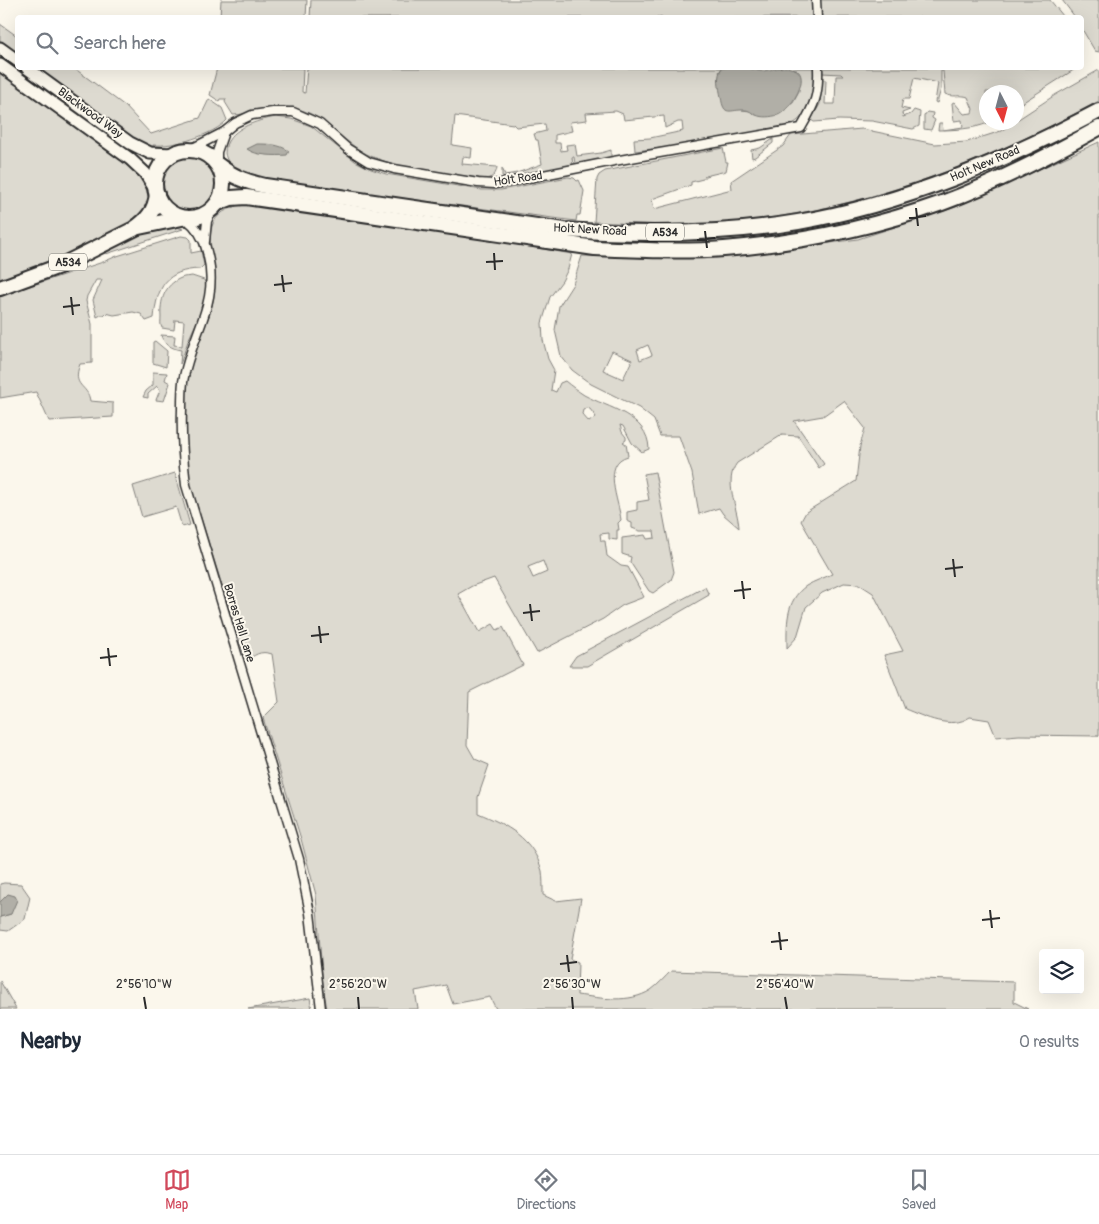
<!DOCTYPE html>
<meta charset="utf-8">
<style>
:root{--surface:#fff;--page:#f6f6f7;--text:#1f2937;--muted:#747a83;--line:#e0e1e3;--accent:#d1495b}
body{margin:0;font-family:Pangolin,sans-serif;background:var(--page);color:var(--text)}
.controls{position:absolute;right:15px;bottom:15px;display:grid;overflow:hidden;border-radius:5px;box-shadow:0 5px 20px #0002}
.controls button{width:45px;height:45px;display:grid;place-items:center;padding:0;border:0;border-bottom:1px solid var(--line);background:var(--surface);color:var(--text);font:25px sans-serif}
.compass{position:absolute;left:979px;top:85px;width:45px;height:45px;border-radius:50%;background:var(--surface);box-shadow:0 5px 20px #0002;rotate:174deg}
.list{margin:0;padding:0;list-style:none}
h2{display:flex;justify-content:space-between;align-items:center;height:65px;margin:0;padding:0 20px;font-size:21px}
h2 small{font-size:16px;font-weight:400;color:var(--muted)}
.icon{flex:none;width:28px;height:28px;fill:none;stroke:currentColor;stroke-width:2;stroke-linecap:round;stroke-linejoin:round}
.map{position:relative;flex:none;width:1099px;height:1009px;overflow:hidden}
.search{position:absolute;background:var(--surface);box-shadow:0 5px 20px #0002;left:15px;right:15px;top:15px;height:55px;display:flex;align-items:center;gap:12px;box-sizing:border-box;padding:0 18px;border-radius:5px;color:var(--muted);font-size:19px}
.sheet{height:145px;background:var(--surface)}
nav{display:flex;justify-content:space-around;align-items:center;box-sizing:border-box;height:70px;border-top:1px solid var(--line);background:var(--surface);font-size:14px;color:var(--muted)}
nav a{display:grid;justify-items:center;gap:2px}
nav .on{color:var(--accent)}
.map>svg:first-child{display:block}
.green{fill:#dddad0;stroke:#84827e;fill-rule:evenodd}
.water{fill:#b1afa7;stroke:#7b7a75}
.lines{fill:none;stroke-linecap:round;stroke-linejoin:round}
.street-casing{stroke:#2b2b2b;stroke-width:11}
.secondary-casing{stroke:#2b2b2b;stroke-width:15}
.highway-casing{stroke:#2b2b2b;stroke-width:18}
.street{stroke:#fbf7ec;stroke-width:8}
.secondary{stroke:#fbf7ec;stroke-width:11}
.highway{stroke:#fbf7ec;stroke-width:14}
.ticks{fill:none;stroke:#2b2b2b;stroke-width:2}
.labels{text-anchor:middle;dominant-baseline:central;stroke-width:4;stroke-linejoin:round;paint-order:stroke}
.shield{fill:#fbf7ec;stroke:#696865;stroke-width:1}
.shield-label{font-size:11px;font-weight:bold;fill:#2b2b2b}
.street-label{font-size:12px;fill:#2b2b2b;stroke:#fbf7ec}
.ticks-label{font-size:12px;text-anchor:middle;fill:#2b2b2b;stroke:#fbf7ec;stroke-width:4;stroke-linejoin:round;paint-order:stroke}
</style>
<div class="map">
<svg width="1099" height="1009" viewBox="0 0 1099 1009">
<rect width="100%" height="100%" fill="#fbf7ec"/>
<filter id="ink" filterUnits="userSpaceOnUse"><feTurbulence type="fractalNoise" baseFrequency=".02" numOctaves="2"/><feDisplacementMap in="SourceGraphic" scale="10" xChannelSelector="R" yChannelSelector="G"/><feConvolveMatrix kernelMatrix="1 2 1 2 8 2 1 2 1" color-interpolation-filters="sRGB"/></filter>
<g filter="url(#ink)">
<g class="green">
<path d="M221,0H307L306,17H220Z"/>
<path d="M311,0H1050L1064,17L310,18Z"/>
<path d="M1062,0H1099V52L1095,51L1082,29V18L1075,17Z"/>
<path d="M0,24L17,36V54L0,41Z"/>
<path d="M35,68H74L125,106L151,134L200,118L209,99L222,108L227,120C214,135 173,147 153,145V148L145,145L134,138Z"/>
<path d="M217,68H303L302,92L305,93L307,68H722L719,72L742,110L750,111L756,115L793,102L799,91L797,70L792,68H815C815,89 812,117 788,126L695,144L635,151L634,139L650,138L683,131L682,122H678L665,128L664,116L624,120L623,114L616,111L586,113L587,120L570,122L572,131L555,135V143H560L561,151L567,150L566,145L575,144L577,156L601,153L611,150V157L575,164L574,157H572L573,165L506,178L502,176V168L505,175L517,173L542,164L538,140H536L534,134L546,131L545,124L516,127L513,124L455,116L452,145L472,148L471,158L463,157L462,164L497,167C496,174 494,177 486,179C452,174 404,170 373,157C339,143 326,110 285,107C267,105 249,115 233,115L225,102L226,99H220L219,101L210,95Z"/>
<path d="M822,68H1076L1072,71L1017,106L1016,92H986V122L988,123C973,129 955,130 938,130L939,123H942L943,130L963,127L962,120L954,121L952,103L954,102L964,114L972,113L973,109L968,97C960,94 953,98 945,94L943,71H941V89L937,103L935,102L938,83L914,78L909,99H903L901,108L910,110L902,113L903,117L911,114L914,110L920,112L919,126L913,129L872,121L839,120L814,122L811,120L820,104L822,80H826L825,104H835L836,76H843L841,74L822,73Z"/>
<path d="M1099,70V101C984,163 865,210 734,222C688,227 640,224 594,222L597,179L599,175L605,171L723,148L726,162H728L726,171L705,176L703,179L691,182V185L652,199L654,209L732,189L731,181L783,146L791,135L862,129L935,144L967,142L1001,131L1013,123L1016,122L1017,120L1055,95Z"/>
<path d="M0,73L139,174L138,176L144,182L149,199L144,213L131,222L55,264L0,282Z"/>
<path d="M927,112L933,113L932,118L935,120L931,130L924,129V116Z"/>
<path d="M276,117L291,119L311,126L355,161L371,169L386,174L482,190H501L568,177L574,178L577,181L579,180L584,191L580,215H577L576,221L265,180C255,177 244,174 235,169C230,165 226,160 225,153C225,129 258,120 276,117Z"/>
<path d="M773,139V143L755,157L752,158L751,150L760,148Z"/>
<path d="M1099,142V736L1019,735L996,737L989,720L970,717C951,730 925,717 905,709L884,655L903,651L873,593L859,584L844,583L822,593L806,607L797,637L787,648C787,625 785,601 806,586C814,581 824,578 832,574L801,521L806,512L856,481L860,446L865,428L844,401L823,416L794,421L824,464L819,468L798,436L782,435L737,463C723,481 738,508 739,528L723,514L719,508L699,514L692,473L679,436H660L654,420L639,408L591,384L572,370L561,356L555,330L559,306L573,284L582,256L654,258L747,255L858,239L956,207ZM648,345L652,355L640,360L637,350ZM612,351L632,360L623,379L603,370Z"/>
<circle cx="189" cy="184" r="29"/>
<path d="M244,203L420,228L572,254L568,269L562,281L550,297L542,323L543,340L548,359L554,370L551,390L556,392L560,383L565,381C571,386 578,391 584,395C608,408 648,415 649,449L642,452L632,443L623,426L620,425L622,432L626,437V440L623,442L626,444L628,456C601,463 619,501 621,520L618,523L619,530H617V540L609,539V533L600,534L601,541H605L607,556L621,566L628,567L644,597L623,605L603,619L537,653L494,578L472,586L458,594L479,632L493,624L497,630L503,627L523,665L469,692L467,745L475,759L489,765L478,797V813C507,825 533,838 542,871C543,878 543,887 543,895L556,901L581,898L570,959L578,962L577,995C601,998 629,1004 651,990C658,985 665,977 671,971L1014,982V1002L1028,1009H496L490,997L453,1004L446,985L415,991L418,1009H327L323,986L316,895L301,839L263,718L279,702L272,654C260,650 254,655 246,662L190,483C186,458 186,433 186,407C186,390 185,371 191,355C197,338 208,324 212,306C214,296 216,286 215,276C213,251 198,217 235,207L236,204ZM587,408L590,409L596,417L589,422L582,414L583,410ZM543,561L547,572L533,578L528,567Z"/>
<path d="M168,227H177L183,229L106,254L108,248L132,235Z"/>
<path d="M181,236L188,237L191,240V253L201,251L204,265L200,269C166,270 157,287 154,318L146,321L141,314L133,312L114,315L106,313L104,315H101L97,317L93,300L102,280H96L87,296L86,301L92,324V363L80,364C71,388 88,384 90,401L113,403V417L49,421L36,392L0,398V297L8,293L103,262L117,256Z"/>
<path d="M192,276L204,280C212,297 194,326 188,341C185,349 183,357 180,364L181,350C173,349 163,344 161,335L175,336L174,345L182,346L184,321L175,320L174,330L162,328C160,324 161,322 161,317C160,301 164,285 181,278C185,276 188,277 192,276Z"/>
<path d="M155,341L167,351L166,367L153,363V342Z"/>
<path d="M153,372L167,373L165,380L170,383L164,401L156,400L160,390L157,386L148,394V398L143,397L146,391L153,385Z"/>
<path d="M655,472L674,572L671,580L653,593L649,591L630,562L631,557L622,554V538L645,535L647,539L655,538L654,531H640L632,528V523L627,521V512L637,510V502L649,500L644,474Z"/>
<path d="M175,473L190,525L182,527L176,507L142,517L133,486Z"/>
<path d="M705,587L709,595L587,666H569L576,656Z"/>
<path d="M4,883L21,884L30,897L25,919L8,931L0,930V917L11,914L4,900L0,902V884Z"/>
<path d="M0,981L16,1009H0Z"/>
<path d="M310,998L312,1009H248Z"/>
</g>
<g class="water">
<path d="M722,68C730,67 738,67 746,68C751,68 756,71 761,71C771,71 781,65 791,68C815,72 791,110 778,115C771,117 762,118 756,115C751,113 750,110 745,110C730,109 724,118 721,97C719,87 716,76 722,68Z"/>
<path d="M257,144C268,144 279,144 289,151L287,155C276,156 256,156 247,149Z"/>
<path d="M8,894L15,896L17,900L11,914L0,917V902Z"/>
</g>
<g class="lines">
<defs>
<g id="street">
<path d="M816,0L817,18"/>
<path d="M189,150L224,132L235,123L252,115L273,112H293L320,124L348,149L369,162L394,169L478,183L494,184L508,182L614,161L801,128C815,104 819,95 818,68"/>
<path d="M217,163V152L224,132"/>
<path d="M185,218C197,227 204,238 207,252C221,304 191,333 183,382C182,390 182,400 182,409C181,435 183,460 186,485L299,859L310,913L321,1009"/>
<path d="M205,241L207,221L212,210"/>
</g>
<g id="secondary">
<path d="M0,48L18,61"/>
<path d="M0,65L130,159L145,173L156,191"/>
<path d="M27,68L130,143L150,153L174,154"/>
</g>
<g id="highway">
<circle cx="189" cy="184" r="34"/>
<path d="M218,165C233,177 247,182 265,186L564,230C641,235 722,235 798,222C904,204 1004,161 1099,111"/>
<path d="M218,203L231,198L246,197L595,248C638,250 681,252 724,249C798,243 872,228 942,203C996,183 1049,156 1099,128"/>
<path d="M139,227L182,218"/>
<path d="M0,288L62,265L134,229C147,220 155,211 157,194"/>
</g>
</defs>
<use href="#street" class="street-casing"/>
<use href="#secondary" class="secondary-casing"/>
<use href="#highway" class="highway-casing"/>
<use href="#street" class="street"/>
<use href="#secondary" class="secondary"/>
<use href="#highway" class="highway"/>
</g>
</g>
<path class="ticks" d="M916,208L918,226M909,218L926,216M705,231L707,248M697,240L715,238M494,253L495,270M486,262L503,261M282,275L284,292M274,285L292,283M71,297L73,315M63,307L80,305M953,559L955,577M945,569L963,567M742,581L744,599M734,591L751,589M530,604L532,621M523,613L540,611M319,626L321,643M311,636L329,634M108,648L110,666M100,658L117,656M990,910L992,928M982,920L1000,918M779,932L781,950M771,942L788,940M567,955L569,972M560,964L577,962M144,997L146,1009M358,997L359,1009M572,997L573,1009M785,997L787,1009"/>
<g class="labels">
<g class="shield">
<rect x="646" y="223.5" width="38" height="17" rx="4"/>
<rect x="49" y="253.5" width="38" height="17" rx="4"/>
</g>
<g class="shield-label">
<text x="665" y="232">A534</text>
<text x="68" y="262">A534</text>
</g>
<g class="street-label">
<text transform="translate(90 113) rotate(36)">Blackwood Way</text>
<text transform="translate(985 164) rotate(-23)">Holt New Road</text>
<text transform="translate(518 179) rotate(-8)">Holt Road</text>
<text transform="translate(590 230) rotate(3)">Holt New Road</text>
<text transform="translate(239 623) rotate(73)">Borras Hall Lane</text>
</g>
</g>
<g class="ticks-label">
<text x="144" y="988">2°56'10"W</text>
<text x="358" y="988">2°56'20"W</text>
<text x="572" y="988">2°56'30"W</text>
<text x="785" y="988">2°56'40"W</text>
</g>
</svg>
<div class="controls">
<button><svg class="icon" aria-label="layers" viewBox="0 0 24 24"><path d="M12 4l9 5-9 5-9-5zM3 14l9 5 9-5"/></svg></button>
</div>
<svg class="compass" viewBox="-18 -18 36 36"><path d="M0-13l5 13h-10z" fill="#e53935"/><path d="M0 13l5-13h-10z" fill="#747a83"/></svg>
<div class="search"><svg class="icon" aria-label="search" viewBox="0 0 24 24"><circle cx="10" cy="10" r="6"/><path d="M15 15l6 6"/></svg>Search here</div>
</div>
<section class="sheet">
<h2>Nearby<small>0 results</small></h2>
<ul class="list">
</ul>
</section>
<nav>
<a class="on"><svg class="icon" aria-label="map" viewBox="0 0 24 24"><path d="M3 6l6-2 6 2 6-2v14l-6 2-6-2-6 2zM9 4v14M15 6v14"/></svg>Map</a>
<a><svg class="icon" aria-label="directions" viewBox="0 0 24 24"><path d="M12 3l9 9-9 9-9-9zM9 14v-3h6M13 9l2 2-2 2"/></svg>Directions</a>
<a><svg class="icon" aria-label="saved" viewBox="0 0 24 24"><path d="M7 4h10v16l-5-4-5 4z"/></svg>Saved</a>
</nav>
